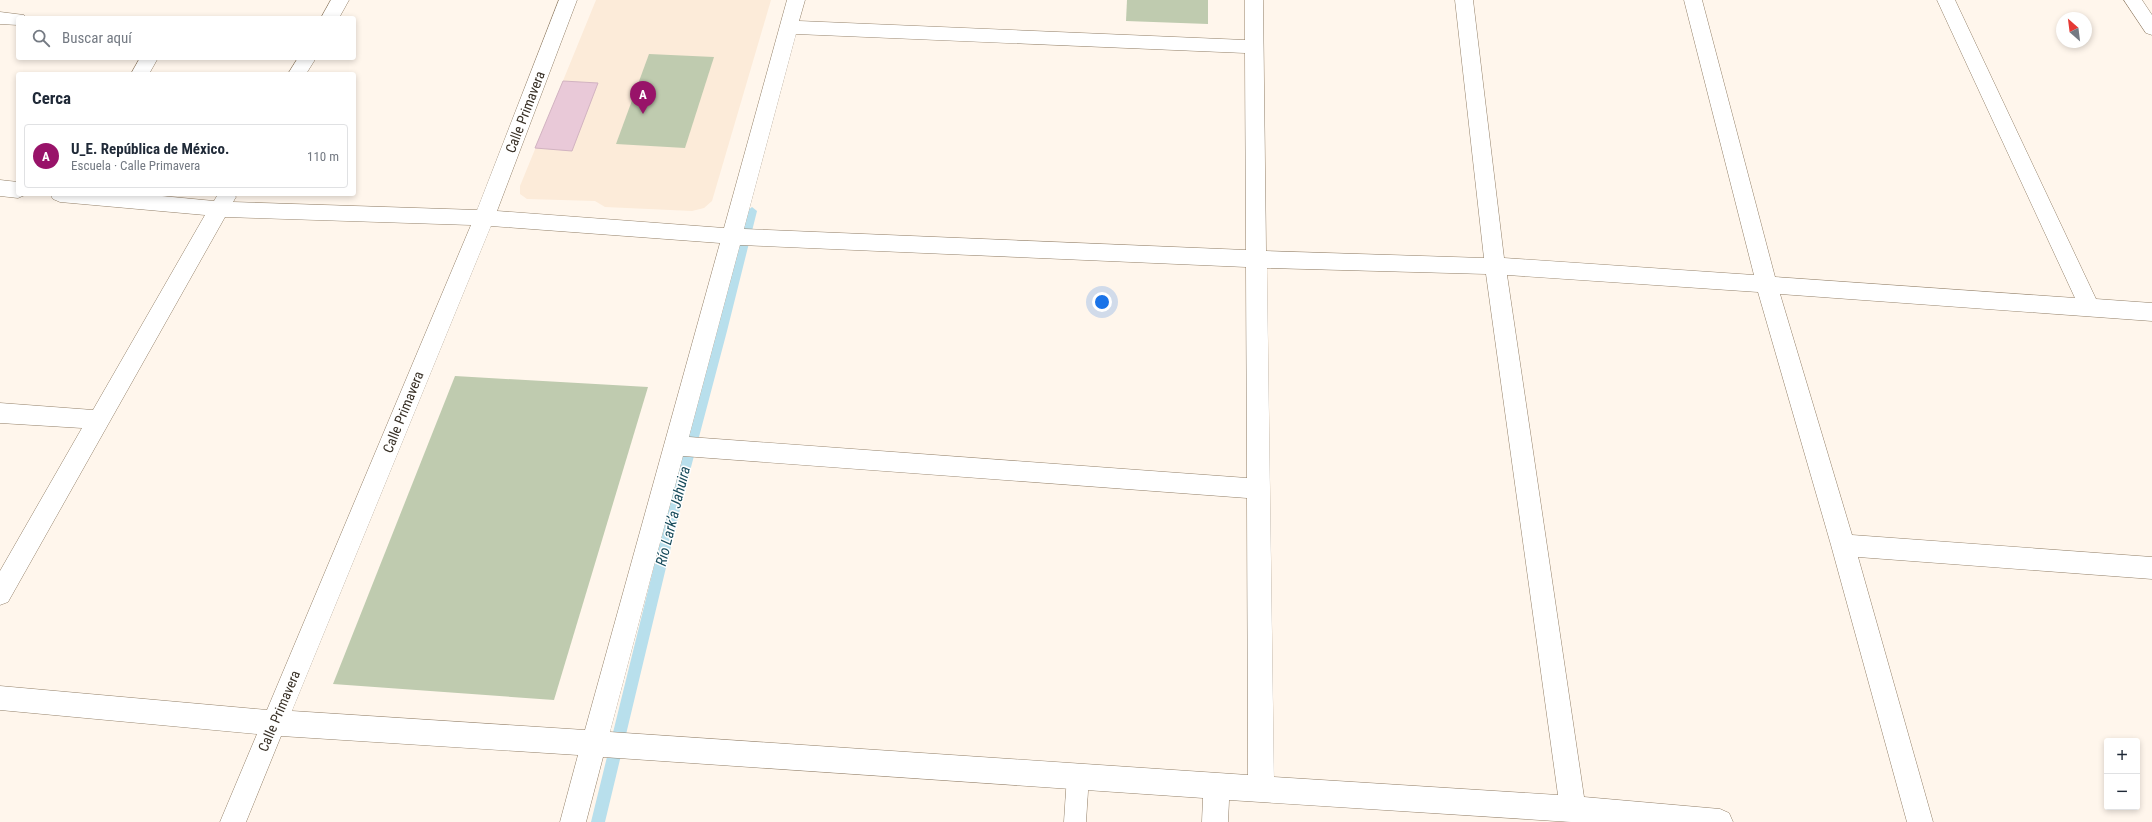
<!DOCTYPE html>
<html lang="es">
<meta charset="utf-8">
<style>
:root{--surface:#fff;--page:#f2f2f3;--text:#1f2937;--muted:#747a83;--line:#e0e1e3;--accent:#981369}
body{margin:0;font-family:"Roboto Condensed",sans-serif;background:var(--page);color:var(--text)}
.controls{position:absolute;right:12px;bottom:12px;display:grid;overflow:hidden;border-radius:4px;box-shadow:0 2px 6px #0003}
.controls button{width:36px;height:36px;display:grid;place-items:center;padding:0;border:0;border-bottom:1px solid var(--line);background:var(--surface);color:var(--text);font:20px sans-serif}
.compass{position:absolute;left:2056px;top:12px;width:36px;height:36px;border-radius:50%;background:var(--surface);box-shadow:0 2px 6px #0003;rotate:332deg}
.you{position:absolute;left:1102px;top:302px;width:14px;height:14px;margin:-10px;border:3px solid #fff;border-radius:50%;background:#1a73e8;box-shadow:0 0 0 6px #1a73e833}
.badge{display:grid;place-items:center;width:26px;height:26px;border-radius:50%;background:var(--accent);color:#fff;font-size:13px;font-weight:700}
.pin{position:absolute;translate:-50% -33px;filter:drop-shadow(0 1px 2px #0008)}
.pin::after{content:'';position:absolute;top:21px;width:14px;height:12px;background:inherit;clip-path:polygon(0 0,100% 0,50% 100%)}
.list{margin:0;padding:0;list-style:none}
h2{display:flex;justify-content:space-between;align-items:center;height:52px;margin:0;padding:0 16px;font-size:17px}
h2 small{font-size:13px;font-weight:400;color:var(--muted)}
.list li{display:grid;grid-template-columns:26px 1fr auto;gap:12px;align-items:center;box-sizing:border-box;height:64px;margin:0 8px 8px;padding:0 8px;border:1px solid var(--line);border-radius:4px}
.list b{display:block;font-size:15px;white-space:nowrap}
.list p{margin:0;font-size:13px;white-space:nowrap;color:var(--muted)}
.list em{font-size:13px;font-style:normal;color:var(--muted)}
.icon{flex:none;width:22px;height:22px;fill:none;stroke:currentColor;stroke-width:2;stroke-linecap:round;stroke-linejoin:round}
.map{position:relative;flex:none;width:2152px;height:822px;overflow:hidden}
.search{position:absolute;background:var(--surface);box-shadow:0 2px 6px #0003;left:16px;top:16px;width:340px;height:44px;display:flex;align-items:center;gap:10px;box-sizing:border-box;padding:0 14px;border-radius:4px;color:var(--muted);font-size:15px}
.panel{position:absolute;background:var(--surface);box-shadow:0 2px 6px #0003;left:16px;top:72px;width:340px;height:124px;border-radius:4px}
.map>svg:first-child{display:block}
.education{fill:#fcebd9}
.green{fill:#bfcbaf}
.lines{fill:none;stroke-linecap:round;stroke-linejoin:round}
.stream{fill:#b8dfec;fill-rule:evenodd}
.building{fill:#e9c9d8;stroke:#d2b3c1}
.lane-casing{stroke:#938069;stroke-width:1}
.street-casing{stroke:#938069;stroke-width:1}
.lane{fill:#fff;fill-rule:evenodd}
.street{fill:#fff;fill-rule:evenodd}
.labels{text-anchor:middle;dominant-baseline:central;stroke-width:3;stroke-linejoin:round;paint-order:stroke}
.street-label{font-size:14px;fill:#393127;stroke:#fff}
.water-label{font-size:15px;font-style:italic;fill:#184c5c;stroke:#fff}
</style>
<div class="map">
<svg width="2152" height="822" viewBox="0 0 2152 822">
<rect width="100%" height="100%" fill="#fff6ec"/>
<path class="education" d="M596,0H771L712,201L704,208L692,211L605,207L595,201L527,199L520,194V186Z"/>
<g class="green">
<path d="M1127,0H1208V24L1126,21Z"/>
<path d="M649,54L714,57L685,148L616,144Z"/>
<path d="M455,376L648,387L554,700L333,684Z"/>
</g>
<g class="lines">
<path class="stream" d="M752,207L757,211L727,331L681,505L605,822H591L669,505L717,331L747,211Z"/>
</g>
<path class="building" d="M563,81L598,83L572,151L535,148Z"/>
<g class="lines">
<defs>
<path id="lane" d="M1078,764L1086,767L1089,775L1086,822H1064L1067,775L1070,767Z"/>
<g id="street">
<path d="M331,0H349L339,18H321Z"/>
<path d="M559,0H577L497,211L724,228L787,0H805L799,21L1245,40V0H1263L1266,251L1484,258L1455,0H1473L1504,258L1754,275L1684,0H1702L1775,277L2075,298L1937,0H1955L2096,299L2152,303V321L1780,294L1852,535L2152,557V579L1858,557L1933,822H1907L1831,545L1758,292L1507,275L1584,797L1720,809L1729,813L1733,822H1571L1229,800L1228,822H1202L1203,798L603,757L586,822H560L578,755L281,736L246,822H220L257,734L0,710V686L267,710L471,225L225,217L8,602L0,605V571L82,428L0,423V403L93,410L205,215L60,202L53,199L50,194H141L214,201L218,194H234L236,197L233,202L477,210ZM796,34L1245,53L1246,250L744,229ZM491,226L720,243L585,730L292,711ZM740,245L1246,267L1247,478L689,437ZM1267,268L1486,274L1558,795L1274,777ZM683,456L1247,498L1248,775L610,732Z"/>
<path d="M2124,0H2142L2152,15V35L2146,33Z"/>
<path d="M0,12L24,15L26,18H18V25L0,24Z"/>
<path d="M140,58H158L149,74H131Z"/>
<path d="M298,58H316L306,74H288Z"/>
<path d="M0,180L18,182V194H26L25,195L18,198L0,196Z"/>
</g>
</defs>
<use href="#lane" class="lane-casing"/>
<use href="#street" class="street-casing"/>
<use href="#lane" class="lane"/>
<use href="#street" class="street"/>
</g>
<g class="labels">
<g class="street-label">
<text transform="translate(525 112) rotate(-69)">Calle Primavera</text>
<text transform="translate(403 412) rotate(-68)">Calle Primavera</text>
<text transform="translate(279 711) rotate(-67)">Calle Primavera</text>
</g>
<g class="water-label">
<text transform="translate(673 516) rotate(-76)">Río Lark’a Jahuira</text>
</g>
</g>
</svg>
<div class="controls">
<button>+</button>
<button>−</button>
</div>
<svg class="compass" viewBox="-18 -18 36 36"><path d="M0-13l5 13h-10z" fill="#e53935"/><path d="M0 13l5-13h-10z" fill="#747a83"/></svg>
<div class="you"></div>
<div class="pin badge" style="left:643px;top:114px">A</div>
<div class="search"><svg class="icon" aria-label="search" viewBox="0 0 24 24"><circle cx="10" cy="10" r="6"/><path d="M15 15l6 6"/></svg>Buscar aquí</div>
<section class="panel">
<h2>Cerca<small></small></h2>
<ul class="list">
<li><span class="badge">A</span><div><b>U_E. República de México.</b><p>Escuela · Calle Primavera</p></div><em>110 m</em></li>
</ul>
</section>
</div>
